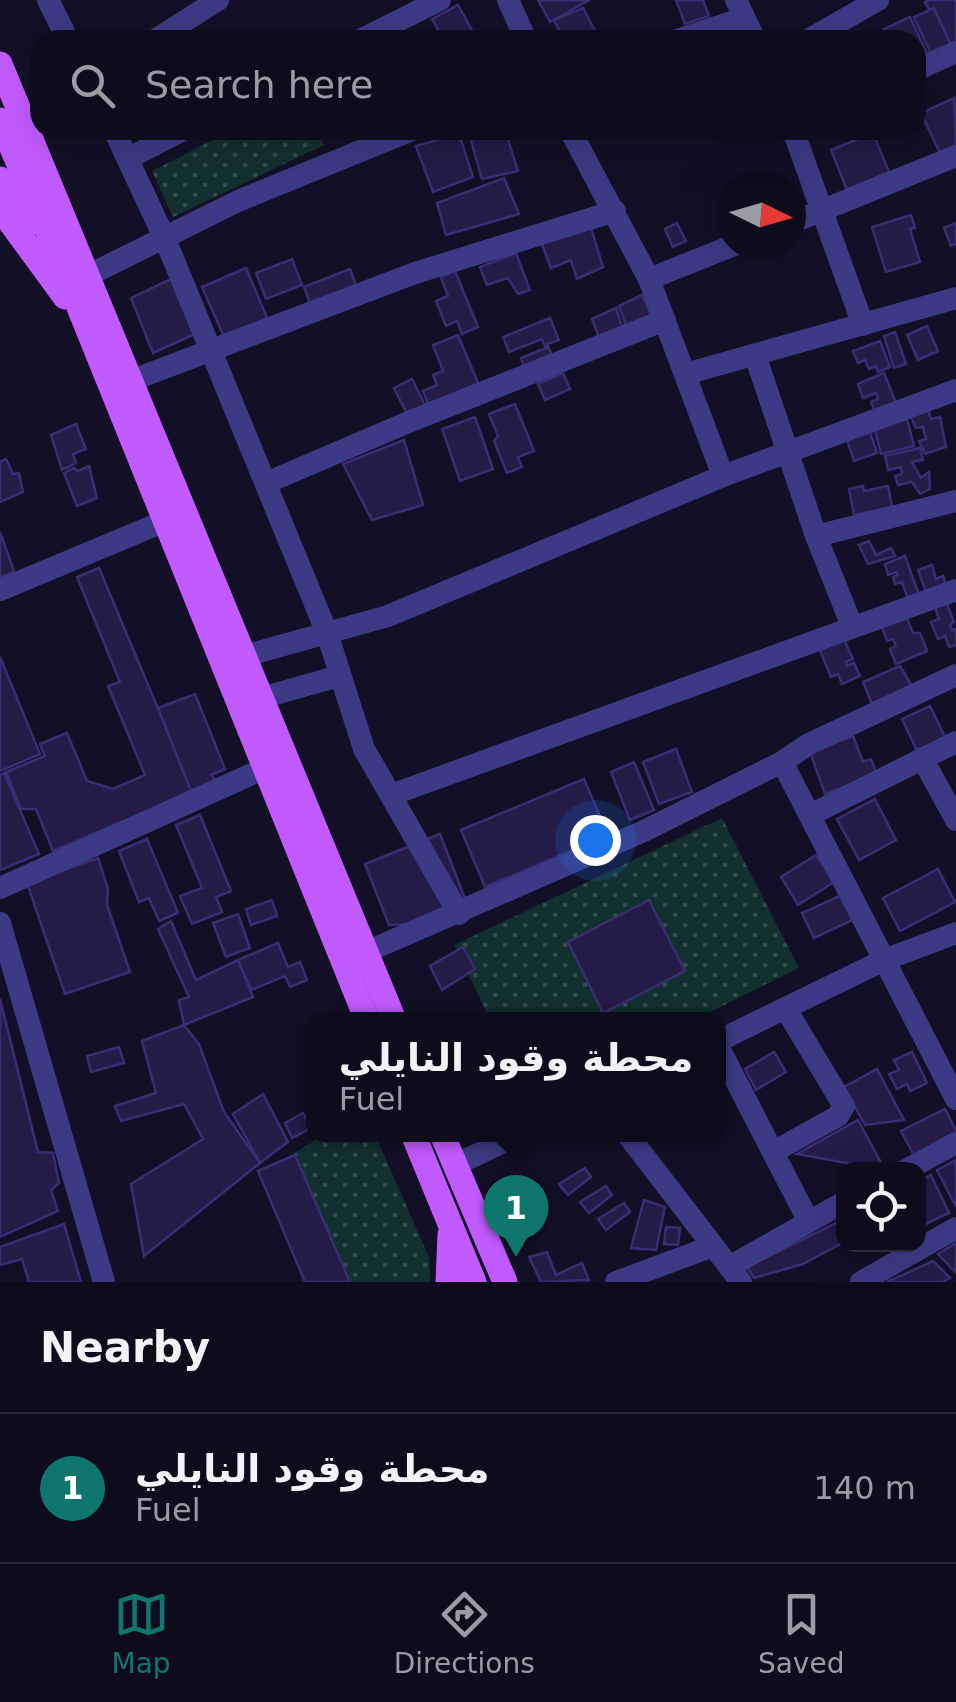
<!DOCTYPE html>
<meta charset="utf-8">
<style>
:root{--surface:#0e0b1c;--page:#171425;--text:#f1f3f6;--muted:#9b9ba3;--line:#2e2b3b;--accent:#0f766e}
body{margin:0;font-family:"DejaVu Sans",Vazirmatn,sans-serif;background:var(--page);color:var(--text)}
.controls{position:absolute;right:30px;bottom:30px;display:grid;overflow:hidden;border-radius:20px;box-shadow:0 10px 40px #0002}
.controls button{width:90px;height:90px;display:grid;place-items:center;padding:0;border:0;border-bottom:2px solid var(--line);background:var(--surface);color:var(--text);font:50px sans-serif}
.compass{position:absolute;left:716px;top:170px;width:90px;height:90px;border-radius:50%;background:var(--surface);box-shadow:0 10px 40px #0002;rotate:95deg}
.you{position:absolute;left:595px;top:840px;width:35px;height:35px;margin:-25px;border:8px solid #fff;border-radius:50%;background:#1a73e8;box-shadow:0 0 0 15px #1a73e833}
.badge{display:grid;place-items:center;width:65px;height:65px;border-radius:50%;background:var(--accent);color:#fff;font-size:32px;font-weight:700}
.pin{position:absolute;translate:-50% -82px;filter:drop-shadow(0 2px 5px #0008)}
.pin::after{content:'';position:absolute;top:52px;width:35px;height:30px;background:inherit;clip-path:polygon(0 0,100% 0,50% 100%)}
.popup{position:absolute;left:306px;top:1012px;width:420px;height:130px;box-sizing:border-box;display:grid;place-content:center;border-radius:20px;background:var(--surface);filter:drop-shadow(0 2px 8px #0005);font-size:32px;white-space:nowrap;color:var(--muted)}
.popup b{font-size:38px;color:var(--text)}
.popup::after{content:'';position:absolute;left:50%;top:100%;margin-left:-20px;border:20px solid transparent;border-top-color:var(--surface)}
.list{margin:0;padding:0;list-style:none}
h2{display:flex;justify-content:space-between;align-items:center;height:130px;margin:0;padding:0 40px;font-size:42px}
h2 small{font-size:32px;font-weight:400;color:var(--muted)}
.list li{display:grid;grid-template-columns:65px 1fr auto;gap:30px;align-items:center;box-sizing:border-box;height:150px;padding:0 40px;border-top:2px solid var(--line)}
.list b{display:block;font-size:38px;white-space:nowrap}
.list p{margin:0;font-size:32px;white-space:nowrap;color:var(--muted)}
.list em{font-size:32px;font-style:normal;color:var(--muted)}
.icon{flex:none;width:55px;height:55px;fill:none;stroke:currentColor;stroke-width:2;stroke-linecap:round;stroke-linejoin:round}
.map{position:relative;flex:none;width:956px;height:1282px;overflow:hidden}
.search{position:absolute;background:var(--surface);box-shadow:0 10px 40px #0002;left:30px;right:30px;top:30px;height:110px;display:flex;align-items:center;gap:25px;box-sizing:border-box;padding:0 35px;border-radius:30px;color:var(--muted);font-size:38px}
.sheet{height:280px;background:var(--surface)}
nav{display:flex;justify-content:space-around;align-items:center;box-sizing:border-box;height:140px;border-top:2px solid var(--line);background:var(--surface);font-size:28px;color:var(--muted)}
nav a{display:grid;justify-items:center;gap:5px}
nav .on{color:var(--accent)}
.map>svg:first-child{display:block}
.green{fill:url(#green-dots)}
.building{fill:#241b47;stroke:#3b2d73;stroke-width:2.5}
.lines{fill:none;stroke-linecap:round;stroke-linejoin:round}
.minor{stroke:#3d3a85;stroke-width:22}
.major{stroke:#c25bff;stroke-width:25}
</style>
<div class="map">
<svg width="956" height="1282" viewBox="0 0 956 1282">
<defs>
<pattern id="green-dots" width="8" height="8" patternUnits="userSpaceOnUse" patternTransform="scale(2.5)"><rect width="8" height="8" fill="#12302f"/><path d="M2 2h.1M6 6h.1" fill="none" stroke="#344d4e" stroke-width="1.8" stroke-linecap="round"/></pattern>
</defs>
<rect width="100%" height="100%" fill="#130f26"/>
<g class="green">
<path d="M232,130H316L324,145L173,217L152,171Z"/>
<path d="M722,818L799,968L696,1019H490L454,945Z"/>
<path d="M324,1135H375L429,1257L430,1282H336L286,1158Z"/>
</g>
<g class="building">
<path d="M538,0H589L550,22Z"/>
<path d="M676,0H703L709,16L685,24Z"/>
<path d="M930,0H956V50L952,52L925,2Z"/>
<path d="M458,5L473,32L461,40H444L432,19Z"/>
<path d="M583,8L600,40H564L554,20Z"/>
<path d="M934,8L951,45L931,54L914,17Z"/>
<path d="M910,17L928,56L916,62V40H889L884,29Z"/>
<path d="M954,98L956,145L940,153L921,113Z"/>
<path d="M505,130L518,171L482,179L470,137Z"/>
<path d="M873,133L889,172L847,190L831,150Z"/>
<path d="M459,134L473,177L433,192L416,146Z"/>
<path d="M504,178L519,214L446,235L437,203Z"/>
<path d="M911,215L915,228L910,229L920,262L886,272L872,227Z"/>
<path d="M677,223L686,241L673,247L665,229Z"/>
<path d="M956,223V244L951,246L944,228Z"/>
<path d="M591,228L603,267L577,279L571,260L551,268L541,242Z"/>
<path d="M516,253L530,290L518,294L508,278L487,285L480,267Z"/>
<path d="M292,259L302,285L266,299L256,273Z"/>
<path d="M246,268L268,320L225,339L202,287Z"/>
<path d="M350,269L357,288L311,306L304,287Z"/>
<path d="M455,271L478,327L462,334L457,321L446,326L436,301L448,296L441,277Z"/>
<path d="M175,277L197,333L153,353L131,298Z"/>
<path d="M642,295L651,315L626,326L619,306Z"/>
<path d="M616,308L623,330L600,340L592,319Z"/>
<path d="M550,318L559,340L547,344L552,356L524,367L521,358L546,348L542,339L509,352L503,337Z"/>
<path d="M927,326L938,351L918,360L907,335Z"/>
<path d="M895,332L906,364L894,368L884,336Z"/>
<path d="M458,335L479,385L429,406L423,391L437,385L433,375L443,371L433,345Z"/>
<path d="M880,341L890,367L878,372L876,366L869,369L865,360L858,363L853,351Z"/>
<path d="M563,373L570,389L545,400L538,384Z"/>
<path d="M884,373L896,403L875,412L871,402L878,399L876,393L863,398L858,384Z"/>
<path d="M412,379L425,405L407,414L394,388Z"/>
<path d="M515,404L534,451L518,457L522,467L507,473L494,441L498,436L489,414Z"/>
<path d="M927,407L931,419L940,417L946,447L925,454L919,441L926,439L923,427L916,428L910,415Z"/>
<path d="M475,417L493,469L460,481L442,429Z"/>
<path d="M907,419L914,446L881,454L874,427Z"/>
<path d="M76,424L86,449L73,454L76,463L62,470L51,435Z"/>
<path d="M869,429L877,453L854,461L846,437Z"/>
<path d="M404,440L423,505L372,520L343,464Z"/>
<path d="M920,448L923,460L912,462L921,478L929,472L930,489L920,494L912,482L898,485L895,476L902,474L901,467L888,470L885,456Z"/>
<path d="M6,459L13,474L19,473L23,492L0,502V462Z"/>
<path d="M89,466L97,498L77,506L64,473L74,468L78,471Z"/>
<path d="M863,486L864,491L888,486L892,507L854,515L849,489Z"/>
<path d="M0,532L14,571L0,578Z"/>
<path d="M869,541L876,555L891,548L895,556L868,564L859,545Z"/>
<path d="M905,556L919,595L908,599L902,582L895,584L893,577L898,575L897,572L888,575L885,564Z"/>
<path d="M932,565L936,579L943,576L947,588L926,592L918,570Z"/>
<path d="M99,568L193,792L53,851L36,809H21L6,772L45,756L40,744L67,733L87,781L113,789L145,775L108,686L120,682L77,577Z"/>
<path d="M946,601L954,622L950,625L952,630L956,629V645L949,647L945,636L938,639L931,622L939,619L934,605Z"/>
<path d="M905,614L913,633H920L927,651L896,664L890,649L896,646L893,639L887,641L881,624Z"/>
<path d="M844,639L853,659L846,662L847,666L854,663L860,676L842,684L838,674L831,677L820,650Z"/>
<path d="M0,657L40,754L0,771Z"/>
<path d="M900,666L912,686L872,704L863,682Z"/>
<path d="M195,694L225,769L211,775L216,781L191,791L158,708Z"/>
<path d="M930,706L947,741L919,755L902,719Z"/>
<path d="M853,736L863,762L871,759L877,775L825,794L810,752Z"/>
<path d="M676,749L692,792L659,804L643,762Z"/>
<path d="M634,762L654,810L630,820L611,772Z"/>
<path d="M4,773L39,854L0,870V775Z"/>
<path d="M584,779L608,835L485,887L461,830Z"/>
<path d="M875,799L896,840L859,860L837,819Z"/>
<path d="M200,815L231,891L216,897L222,912L192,924L180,896L202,888L176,825Z"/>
<path d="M440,834L466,901L407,924L389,925L365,864Z"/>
<path d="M147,839L178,913L159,921L149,898L139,902L119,851Z"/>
<path d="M816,855L834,882L798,905L781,877Z"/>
<path d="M98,858L108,889L107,905L130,972L65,994L27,883Z"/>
<path d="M938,869L955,902L900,931L883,898Z"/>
<path d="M844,894L855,919L814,938L802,913Z"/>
<path d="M272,900L277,916L251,925L246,909Z"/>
<path d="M649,900L685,971L603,1013L568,942Z"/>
<path d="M238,914L250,948L226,957L213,923Z"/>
<path d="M171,921L196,980L238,960L253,997L184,1025L179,1000L189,997L158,929Z"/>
<path d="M278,943L288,967L300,962L307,980L290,987L285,976L251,990L238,960Z"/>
<path d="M463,947L475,969L442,990L430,966Z"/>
<path d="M0,999L38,1152L53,1153L59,1183L51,1190L58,1211L0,1237Z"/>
<path d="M184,1025L199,1044L224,1112L260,1163L144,1256L131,1184L203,1139L184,1104L121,1121L115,1106L156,1093L142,1041Z"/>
<path d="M119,1047L124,1063L91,1072L87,1056Z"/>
<path d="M774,1052L786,1072L756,1090L745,1069Z"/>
<path d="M912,1052L927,1083L910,1091L907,1084L897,1089L889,1074L899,1070L894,1060Z"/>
<path d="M877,1069L904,1120L865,1125L844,1087Z"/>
<path d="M263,1094L288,1142L260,1163L233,1114Z"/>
<path d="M945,1109L956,1131V1138L915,1157L901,1131Z"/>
<path d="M303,1113L311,1128L292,1138L285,1123Z"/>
<path d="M858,1120L885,1170L797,1154Z"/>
<path d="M295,1155L350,1282H305L258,1171Z"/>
<path d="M956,1160V1207L937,1170Z"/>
<path d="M585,1168L591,1177L568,1195L559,1184Z"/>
<path d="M931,1175L949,1213L918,1228V1181Z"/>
<path d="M606,1186L612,1195L589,1213L580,1202Z"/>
<path d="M644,1200L665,1207L656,1250L631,1248Z"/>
<path d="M624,1203L630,1212L606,1230L598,1219Z"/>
<path d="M844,1219V1242L803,1264L754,1278L747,1267Z"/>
<path d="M64,1224L81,1282H29L22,1259L0,1265V1247Z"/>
<path d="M666,1227L680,1228L678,1245L664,1244Z"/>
<path d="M956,1243V1273L938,1254Z"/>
<path d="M547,1252L556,1275L582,1263L589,1280L541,1282L529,1257Z"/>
<path d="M933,1261L950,1278L943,1282H887Z"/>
</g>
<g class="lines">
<g class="minor">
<path d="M48,0L68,40"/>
<path d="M508,0L526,40"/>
<path d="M736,0L755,40"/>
<path d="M155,40L218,0"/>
<path d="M360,40L440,0"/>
<path d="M677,40L744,18"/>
<path d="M808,40L878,0"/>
<path d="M916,70L956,52"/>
<path d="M114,130L165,239L327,633L364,749L459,914"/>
<path d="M570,130L649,279L723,476"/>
<path d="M793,130L863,325"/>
<path d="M129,158L183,130"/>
<path d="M791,223L956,156"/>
<path d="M87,276L238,201L412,130"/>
<path d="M649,279L734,245"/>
<path d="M755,355L816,536L852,626"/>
<path d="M685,374L956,298"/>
<path d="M130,381L415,273L615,211"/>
<path d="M266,483L411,421L665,320"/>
<path d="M816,536L956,501"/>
<path d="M0,590L165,521"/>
<path d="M244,656L388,616L723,476L956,390"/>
<path d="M261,698L339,676"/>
<path d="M922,758L956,820"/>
<path d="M782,762L956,1099"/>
<path d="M391,795L956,590"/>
<path d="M810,815L956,742"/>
<path d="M0,888L265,768"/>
<path d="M0,923L104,1282"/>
<path d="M366,952L644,831L782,762L809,744L956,675"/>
<path d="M718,1041L884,960L956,933"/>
<path d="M718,1046L809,1222"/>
<path d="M627,1134L741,1282"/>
<path d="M775,1151L838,1116L844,1106L786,1009"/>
<path d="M455,1165L520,1134"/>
<path d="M906,1170L956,1143"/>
<path d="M729,1267L844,1202"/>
<path d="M616,1282L713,1246"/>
<path d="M861,1282L956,1228"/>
</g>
<g class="major">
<path d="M0,64L394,1020"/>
<path d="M0,120L55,248L367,1020"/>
<path d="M0,179L34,222"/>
<path d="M0,208L65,297"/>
<path d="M413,1134L474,1282"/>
<path d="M442,1134L505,1282"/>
<path d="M448,1282L450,1235"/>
</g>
</g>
</svg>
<div class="controls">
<button><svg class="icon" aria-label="locate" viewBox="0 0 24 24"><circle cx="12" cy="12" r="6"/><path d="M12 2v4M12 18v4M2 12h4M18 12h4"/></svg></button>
</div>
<svg class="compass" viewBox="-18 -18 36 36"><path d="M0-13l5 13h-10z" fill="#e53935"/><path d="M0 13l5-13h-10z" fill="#9b9ba3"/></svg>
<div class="you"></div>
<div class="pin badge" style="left:516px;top:1257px">1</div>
<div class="popup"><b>محطة وقود النايلي</b>Fuel</div>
<div class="search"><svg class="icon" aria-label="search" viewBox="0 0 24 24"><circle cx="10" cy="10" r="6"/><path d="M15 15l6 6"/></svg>Search here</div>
</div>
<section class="sheet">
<h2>Nearby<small></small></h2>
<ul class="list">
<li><span class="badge">1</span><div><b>محطة وقود النايلي</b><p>Fuel</p></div><em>140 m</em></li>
</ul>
</section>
<nav>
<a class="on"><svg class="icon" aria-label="map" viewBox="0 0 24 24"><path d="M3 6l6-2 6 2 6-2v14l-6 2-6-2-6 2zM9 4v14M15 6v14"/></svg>Map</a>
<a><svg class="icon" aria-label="directions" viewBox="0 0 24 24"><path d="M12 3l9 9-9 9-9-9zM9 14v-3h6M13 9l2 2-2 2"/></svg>Directions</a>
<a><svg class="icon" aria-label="saved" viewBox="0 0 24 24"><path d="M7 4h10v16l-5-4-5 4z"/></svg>Saved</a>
</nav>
